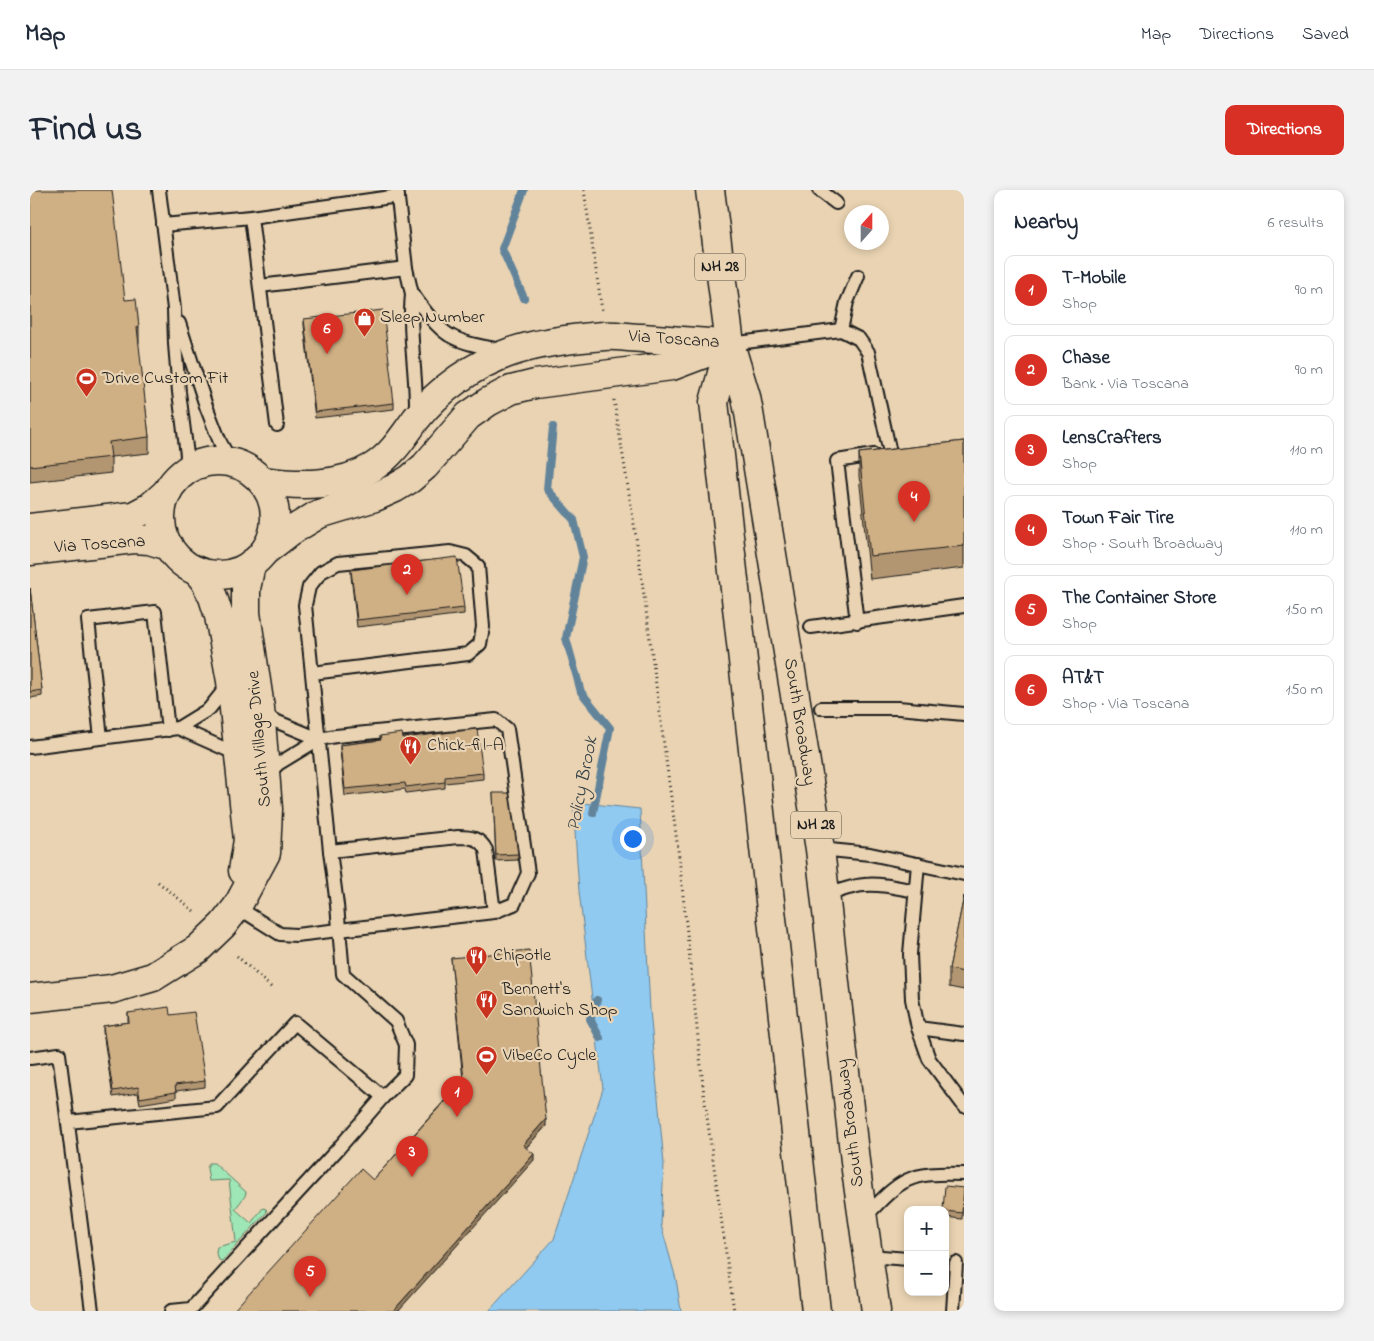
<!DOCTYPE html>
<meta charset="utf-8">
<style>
:root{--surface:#fff;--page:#f2f2f3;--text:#1f2937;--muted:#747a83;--line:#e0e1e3;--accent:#d93025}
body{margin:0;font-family:"Indie Flower",sans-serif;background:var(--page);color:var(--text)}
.controls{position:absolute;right:15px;bottom:15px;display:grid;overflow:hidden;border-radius:10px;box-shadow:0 2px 8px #0003}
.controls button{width:45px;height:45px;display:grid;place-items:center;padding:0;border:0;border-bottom:1px solid var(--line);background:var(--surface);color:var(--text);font:25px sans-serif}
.compass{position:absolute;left:814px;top:15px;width:45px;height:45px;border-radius:50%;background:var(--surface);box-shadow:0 2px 8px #0003;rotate:21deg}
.you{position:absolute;left:602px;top:648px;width:18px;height:18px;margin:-12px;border:4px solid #fff;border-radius:50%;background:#1a73e8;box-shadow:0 0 0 8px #1a73e833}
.badge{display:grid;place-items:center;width:32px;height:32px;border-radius:50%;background:var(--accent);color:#fff;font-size:16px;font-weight:700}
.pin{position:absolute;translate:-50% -41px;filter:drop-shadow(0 1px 2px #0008)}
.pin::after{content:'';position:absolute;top:26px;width:18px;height:15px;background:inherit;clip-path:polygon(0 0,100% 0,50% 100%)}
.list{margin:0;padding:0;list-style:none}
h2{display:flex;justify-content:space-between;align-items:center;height:65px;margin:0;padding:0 20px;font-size:21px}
h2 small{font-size:16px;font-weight:400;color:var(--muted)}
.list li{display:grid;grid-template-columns:32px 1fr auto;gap:15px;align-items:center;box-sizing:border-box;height:70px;margin:0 10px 10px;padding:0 10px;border:1px solid var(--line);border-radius:10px}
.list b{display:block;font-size:19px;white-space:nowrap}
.list p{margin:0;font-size:16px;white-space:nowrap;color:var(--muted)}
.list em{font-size:16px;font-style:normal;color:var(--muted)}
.map{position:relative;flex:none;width:934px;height:1121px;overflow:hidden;border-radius:10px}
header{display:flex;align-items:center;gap:30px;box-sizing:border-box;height:70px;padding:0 25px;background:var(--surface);border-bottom:1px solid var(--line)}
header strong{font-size:24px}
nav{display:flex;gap:28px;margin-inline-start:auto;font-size:18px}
.intro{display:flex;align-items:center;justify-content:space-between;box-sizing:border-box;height:120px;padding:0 30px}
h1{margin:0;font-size:35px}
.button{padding:12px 22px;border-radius:10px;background:var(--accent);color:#fff;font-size:18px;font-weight:700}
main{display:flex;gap:30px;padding:0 30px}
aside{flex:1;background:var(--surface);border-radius:10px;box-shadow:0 2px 8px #0003}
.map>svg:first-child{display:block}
.green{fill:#9ee6b5;stroke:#5d8168}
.water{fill:#91caf0;stroke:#62849b}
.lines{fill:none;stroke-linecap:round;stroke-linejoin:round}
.stream{stroke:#62849b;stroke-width:8}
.service-casing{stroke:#1c1c1c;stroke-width:16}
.tertiary-casing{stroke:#1c1c1c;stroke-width:31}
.secondary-casing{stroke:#1c1c1c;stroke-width:31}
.primary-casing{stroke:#1c1c1c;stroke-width:31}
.path{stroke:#1c1c1c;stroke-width:3;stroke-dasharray:1 4;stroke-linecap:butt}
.service{stroke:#e9d3b2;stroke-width:12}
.tertiary{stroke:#e9d3b2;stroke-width:28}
.secondary{stroke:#e9d3b2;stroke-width:28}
.primary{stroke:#e9d3b2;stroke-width:28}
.wall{fill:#b29672;stroke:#1c1c1c}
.shaded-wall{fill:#917a5c;stroke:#1c1c1c}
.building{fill:#cfaf84;stroke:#1c1c1c}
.labels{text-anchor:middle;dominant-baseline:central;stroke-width:4.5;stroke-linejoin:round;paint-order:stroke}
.shield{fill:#e9d3b2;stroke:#5a5349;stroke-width:1}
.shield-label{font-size:16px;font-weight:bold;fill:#1c1c1c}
.poi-label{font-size:18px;fill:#1c1c1c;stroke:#e9d3b2;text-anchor:start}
.street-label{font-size:18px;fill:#1c1c1c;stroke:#e9d3b2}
.water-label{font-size:19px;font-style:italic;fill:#333f46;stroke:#e9d3b2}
</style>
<header>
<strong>Map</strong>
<nav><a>Map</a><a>Directions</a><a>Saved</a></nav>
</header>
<div class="intro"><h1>Find us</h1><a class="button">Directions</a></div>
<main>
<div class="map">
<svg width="934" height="1121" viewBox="0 0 934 1121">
<rect width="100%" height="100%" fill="#e9d3b2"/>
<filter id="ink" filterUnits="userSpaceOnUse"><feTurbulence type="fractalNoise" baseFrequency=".02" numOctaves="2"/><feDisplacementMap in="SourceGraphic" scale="10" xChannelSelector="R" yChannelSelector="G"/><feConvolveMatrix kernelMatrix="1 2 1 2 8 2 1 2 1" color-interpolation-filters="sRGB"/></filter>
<g filter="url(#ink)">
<path class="green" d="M179,973H184L216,1002L215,1006L205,1019L221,1033L233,1018L236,1019L237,1022L192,1071L189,1070L186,1063L187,1057L206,1052L199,990L179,991L177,978Z"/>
<path class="water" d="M543,612L610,619L620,820L634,974L631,1035L646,1089L651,1121H459L524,1049L573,899L549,701Z"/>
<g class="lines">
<g class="stream">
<path d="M494,108L472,59L494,0"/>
<path d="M523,237L517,299L544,330L553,367L536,448L551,502L580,538L563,623"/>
<path d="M567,810L560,829L570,848"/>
</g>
<defs>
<g id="service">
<path d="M129,0L144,119L145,154L149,202L157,265L155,282"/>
<path d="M367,0L376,78L382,104"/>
<path d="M789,0L806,13"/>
<path d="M221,27L247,235"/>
<path d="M133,35L221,27L368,6"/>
<path d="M230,96L376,78"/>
<path d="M149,133L176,216L190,252L201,272"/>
<path d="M811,140L817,112L828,86"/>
<path d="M700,154L811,140L829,149L838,162L860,263"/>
<path d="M386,224C387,184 378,144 382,104C393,118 404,135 419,145C434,154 454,157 471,160"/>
<path d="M827,432L807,271L844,265"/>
<path d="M781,437L934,416"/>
<path d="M791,518H868L934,524"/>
<path d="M232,520L243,530L289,549"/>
<path d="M148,538L209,565"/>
<path d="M71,548L58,430L125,422L138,540"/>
<path d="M0,557L148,538L179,519L199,494"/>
<path d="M790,659L840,664L934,684"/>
<path d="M300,661L428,647C441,647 450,648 456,660L464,722"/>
<path d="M888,674L880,764L882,809L888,838L899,869L934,916"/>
<path d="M795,706C808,701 821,696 834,695C851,693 869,698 885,701"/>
<path d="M207,717L250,744L266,745L464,722L484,714L498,683L477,539L466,530L306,546L289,549L248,574L236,586"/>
<path d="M888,838L934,844"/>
<path d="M0,868L29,864L62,1121"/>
<path d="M38,932L187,917L265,833L353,907"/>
<path d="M835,1027C872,988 878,982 934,984"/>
<path d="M839,1066L878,1069"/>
<path d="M141,1121L161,1119L307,960L353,907L375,885L376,855L366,831L313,784L307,715L300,661L275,415L279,397L291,382L308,373L420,362L436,366L448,376L453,437L450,454L438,464L282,483"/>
<path d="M923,1121L926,1073"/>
</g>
<g id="tertiary">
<path d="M0,338L103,326L120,317L137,302"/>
<path d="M0,361L104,349L119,350L139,356"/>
</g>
<g id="secondary">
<circle cx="188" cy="328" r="57"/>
<path d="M233,291C270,296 310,297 343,277C362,265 373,247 386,229C409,199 445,174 481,162C507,153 547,148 574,146C587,145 600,148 612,148C639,150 665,152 692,154"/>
<path d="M235,361L261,341L289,324L345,307L365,298L380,289L395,276L438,226L458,212L481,200L505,194L642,176L700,154"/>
<path d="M167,381L175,391L183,407L189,426L201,491L218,650L213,681"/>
<path d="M0,808L82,799L123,787L168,759L193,735L207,717L236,663L238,619L230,518L216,423V399L221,374"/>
</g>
<g id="primary">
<path d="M680,0L700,154L716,207L719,223L790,659L826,980L846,1121"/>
<path d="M700,154L684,212L786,1121"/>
</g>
</defs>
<use href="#service" class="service-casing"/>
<use href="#tertiary" class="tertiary-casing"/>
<use href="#secondary" class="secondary-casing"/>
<use href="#primary" class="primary-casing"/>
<g class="path">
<path d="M554,0L572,120"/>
<path d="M584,210L607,353L649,667L674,905L704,1121"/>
<path d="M128,692L164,721"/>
<path d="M207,766L243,799"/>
</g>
<use href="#service" class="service"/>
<use href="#tertiary" class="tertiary"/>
<use href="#secondary" class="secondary"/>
<use href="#primary" class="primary"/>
</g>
<g class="wall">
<path d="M0,0L95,110L109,137V153H108L119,247V263L81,267V283L0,292Z"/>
<path d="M274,129L364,213V219L285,228L274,135Z"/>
<path d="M934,251V378L840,389L829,286V263Z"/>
<path d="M321,380L434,418V424L327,437L321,386Z"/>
<path d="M0,398L12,500V506L0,508Z"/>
<path d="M350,546L373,548L453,583V589L415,593V598L376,603L375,599L315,606L310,561V555L350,550Z"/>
<path d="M463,603L488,664V670L466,671Z"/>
<path d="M934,706V800L919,797V779Z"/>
<path d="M421,768L516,936L496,958L504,970L343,990L433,890Z"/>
<path d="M98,823L140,825L175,891V897L146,901V908L110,914L108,903L83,907L73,842V836L98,832Z"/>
<path d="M934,998L932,1029L915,1027V1020Z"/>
</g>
<g class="shaded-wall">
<path d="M516,929V936L493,961V955Z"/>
<path d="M504,964V970L368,1121H363Z"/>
</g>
<g class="building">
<path d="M0,0H82L95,110L106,109L109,137H107L119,247L79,252L81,267L0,276Z"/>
<path d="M353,120L364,213L285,222L274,129Z"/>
<path d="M934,251V356L840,366L829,263Z"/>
<path d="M427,367L434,418L327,430L321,380Z"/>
<path d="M0,398L12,500L0,502Z"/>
<path d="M447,539L453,583L415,587V592L376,597L375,593L315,599L310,555L351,550L350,546L372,543L373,548Z"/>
<path d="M463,603H479L488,664L466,665Z"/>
<path d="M934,706V782L919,779Z"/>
<path d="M499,760L516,929L493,955L504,964L363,1121H203L331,979L343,990L434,890L421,768Z"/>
<path d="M139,817L140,825L164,822L175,891L145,895L146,902L110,908L108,897L83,901L73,836L99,832L98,823Z"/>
<path d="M915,996L934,998L932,1023L915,1021V1020H913Z"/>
</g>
</g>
<defs>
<symbol id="shop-pin" viewBox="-11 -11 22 30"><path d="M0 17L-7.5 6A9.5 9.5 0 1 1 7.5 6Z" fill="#c8321e" stroke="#e9d3b2"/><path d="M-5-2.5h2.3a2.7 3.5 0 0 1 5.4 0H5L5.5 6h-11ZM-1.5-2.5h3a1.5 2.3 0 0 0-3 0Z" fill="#fff"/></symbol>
<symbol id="stadium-pin" viewBox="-11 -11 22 30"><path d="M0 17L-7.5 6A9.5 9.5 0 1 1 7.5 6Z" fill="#c8321e" stroke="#e9d3b2"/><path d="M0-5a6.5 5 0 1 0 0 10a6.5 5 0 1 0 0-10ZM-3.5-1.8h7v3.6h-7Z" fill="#fff"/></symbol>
<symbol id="restaurant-pin" viewBox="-11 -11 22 30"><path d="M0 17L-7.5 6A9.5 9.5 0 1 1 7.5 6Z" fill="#c8321e" stroke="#e9d3b2"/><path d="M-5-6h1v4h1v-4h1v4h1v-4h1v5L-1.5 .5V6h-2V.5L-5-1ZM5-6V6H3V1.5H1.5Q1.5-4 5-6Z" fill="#fff"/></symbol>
</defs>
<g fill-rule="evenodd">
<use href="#shop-pin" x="322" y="116" width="25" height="34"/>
<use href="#stadium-pin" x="44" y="176" width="25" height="34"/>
<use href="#restaurant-pin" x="368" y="544" width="25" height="34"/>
<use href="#restaurant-pin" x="434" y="754" width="25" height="34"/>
<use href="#restaurant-pin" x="444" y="798" width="25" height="34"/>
<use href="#stadium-pin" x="444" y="854" width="25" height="34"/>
</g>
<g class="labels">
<g class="shield">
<rect x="665" y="63.5" width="50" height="27" rx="4"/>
<rect x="761" y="621.5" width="50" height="27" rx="4"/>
</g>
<g class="shield-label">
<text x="690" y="77">NH 28</text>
<text x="786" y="635">NH 28</text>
</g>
<g class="poi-label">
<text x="350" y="128">Sleep Number</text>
<text x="72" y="189">Drive Custom Fit</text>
<text x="397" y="556">Chick-fil-A</text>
<text x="463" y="766">Chipotle</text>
<text x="472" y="800">Bennett's<tspan x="472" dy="21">Sandwich Shop</tspan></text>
<text x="473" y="866">VibeCo Cycle</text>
</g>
<g class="street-label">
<text transform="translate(644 150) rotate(4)">Via Toscana</text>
<text transform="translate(70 355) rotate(-4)">Via Toscana</text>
<text transform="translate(769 532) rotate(81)">South Broadway</text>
<text transform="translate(230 549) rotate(-95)">South Village Drive</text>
<text transform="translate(821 933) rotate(-97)">South Broadway</text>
</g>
<g class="water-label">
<text transform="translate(553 594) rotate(-79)">Policy Brook</text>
</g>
</g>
</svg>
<div class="controls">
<button>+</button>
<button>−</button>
</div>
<svg class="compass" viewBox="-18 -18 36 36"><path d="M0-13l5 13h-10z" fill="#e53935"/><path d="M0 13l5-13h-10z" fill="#747a83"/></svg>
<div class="you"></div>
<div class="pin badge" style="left:427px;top:927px">1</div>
<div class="pin badge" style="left:377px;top:405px">2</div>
<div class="pin badge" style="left:382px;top:987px">3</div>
<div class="pin badge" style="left:884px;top:332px">4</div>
<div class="pin badge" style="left:280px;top:1107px">5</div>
<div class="pin badge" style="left:297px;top:164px">6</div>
</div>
<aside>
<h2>Nearby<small>6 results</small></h2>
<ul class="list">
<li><span class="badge">1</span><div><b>T-Mobile</b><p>Shop</p></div><em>90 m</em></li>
<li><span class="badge">2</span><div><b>Chase</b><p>Bank · Via Toscana</p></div><em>90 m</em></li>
<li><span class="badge">3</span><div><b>LensCrafters</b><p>Shop</p></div><em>110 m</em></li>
<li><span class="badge">4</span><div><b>Town Fair Tire</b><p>Shop · South Broadway</p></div><em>110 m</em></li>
<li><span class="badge">5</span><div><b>The Container Store</b><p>Shop</p></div><em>150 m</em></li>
<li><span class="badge">6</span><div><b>AT&amp;T</b><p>Shop · Via Toscana</p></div><em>150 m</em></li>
</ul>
</aside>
</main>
